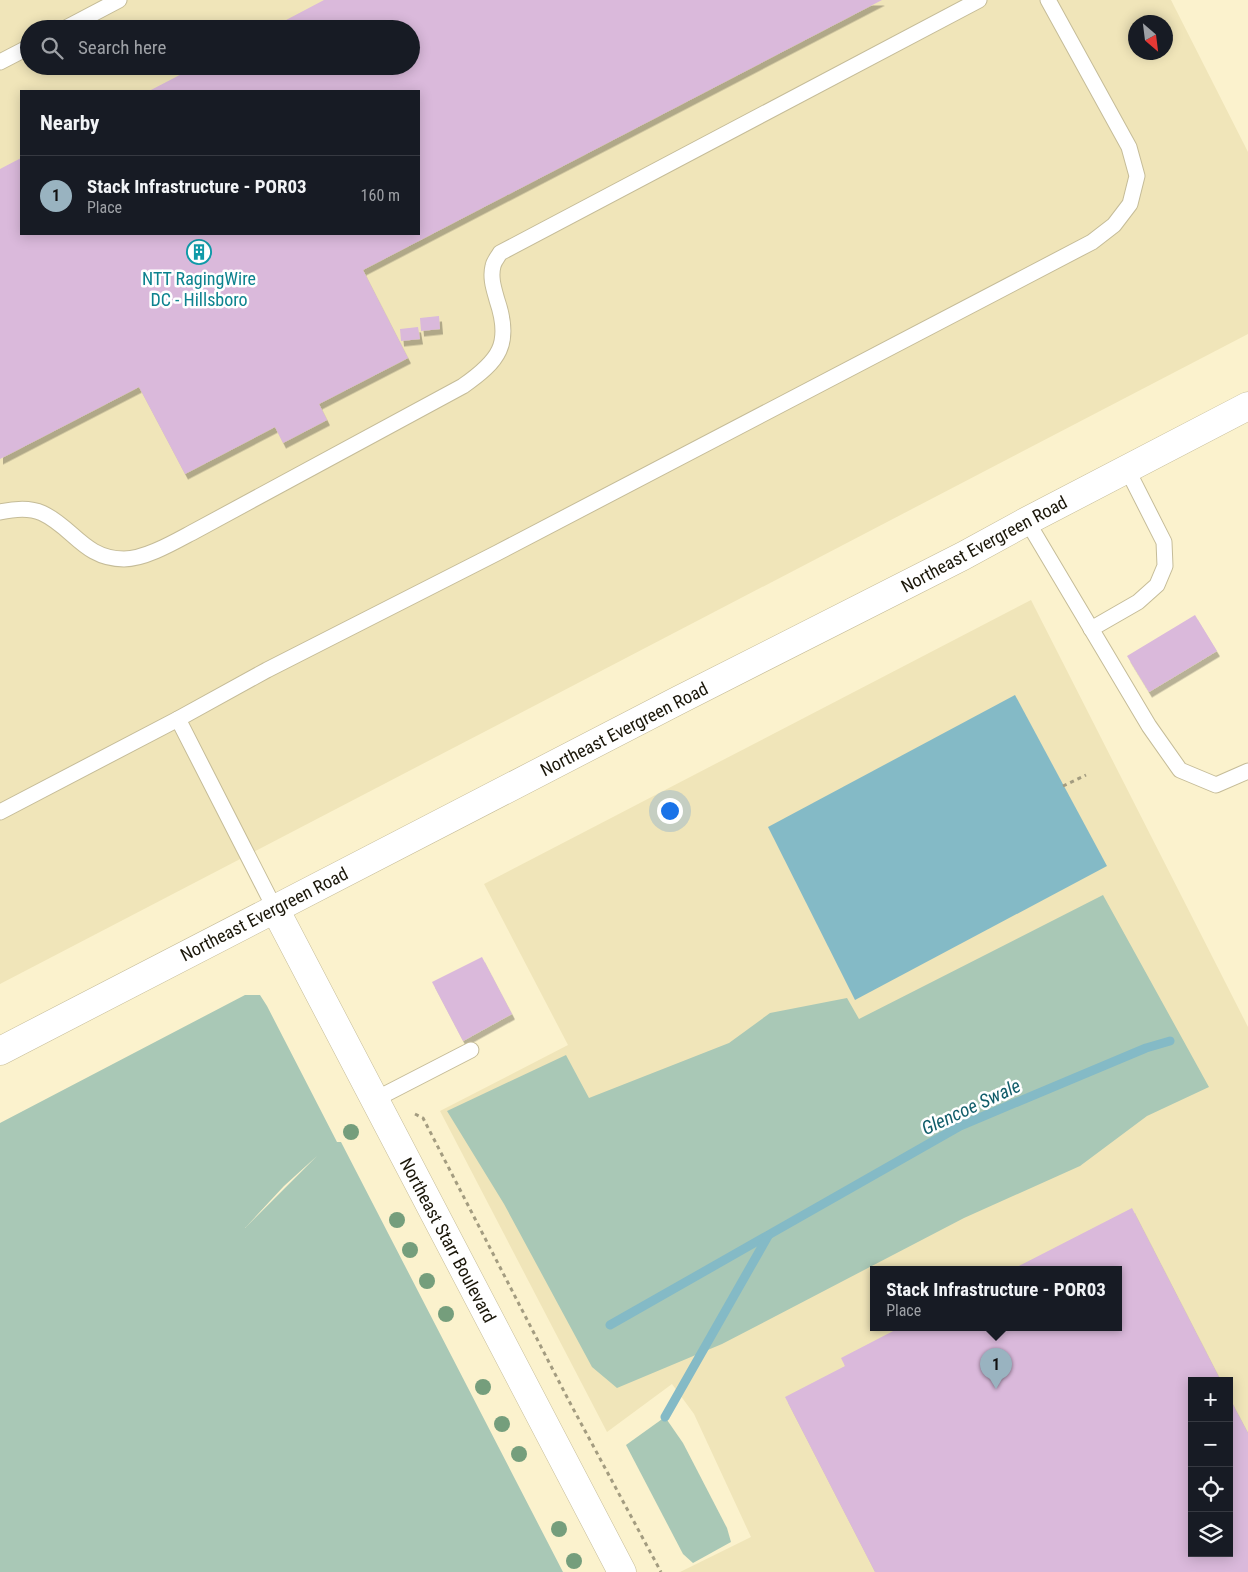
<!DOCTYPE html>
<meta charset="utf-8">
<style>
:root{--surface:#171b24;--page:#20242c;--text:#f1f3f6;--muted:#9ea1a6;--line:#363941;--accent:#99b3c0}
body{margin:0;font-family:"Roboto Condensed",sans-serif;background:var(--page);color:var(--text)}
.controls{position:absolute;right:15px;bottom:15px;display:grid;overflow:hidden;border-radius:0px;box-shadow:0 2px 12px #0003}
.controls button{width:45px;height:45px;display:grid;place-items:center;padding:0;border:0;border-bottom:1px solid var(--line);background:var(--surface);color:var(--text);font:25px sans-serif}
.compass{position:absolute;left:1128px;top:15px;width:45px;height:45px;border-radius:50%;background:var(--surface);box-shadow:0 2px 12px #0003;rotate:152deg}
.you{position:absolute;left:669px;top:810px;width:18px;height:18px;margin:-12px;border:4px solid #fff;border-radius:50%;background:#1a73e8;box-shadow:0 0 0 8px #1a73e833}
.badge{display:grid;place-items:center;width:32px;height:32px;border-radius:50%;background:var(--accent);color:#111;font-size:16px;font-weight:700}
.pin{position:absolute;translate:-50% -41px;filter:drop-shadow(0 1px 2px #0008)}
.pin::after{content:'';position:absolute;top:26px;width:18px;height:15px;background:inherit;clip-path:polygon(0 0,100% 0,50% 100%)}
.popup{position:absolute;left:870px;top:1266px;width:252px;height:65px;box-sizing:border-box;display:grid;place-content:center;border-radius:0px;background:var(--surface);filter:drop-shadow(0 1px 4px #0005);font-size:16px;white-space:nowrap;color:var(--muted)}
.popup b{font-size:19px;color:var(--text)}
.popup::after{content:'';position:absolute;left:50%;top:100%;margin-left:-10px;border:10px solid transparent;border-top-color:var(--surface)}
.list{margin:0;padding:0;list-style:none}
h2{display:flex;justify-content:space-between;align-items:center;height:65px;margin:0;padding:0 20px;font-size:21px}
h2 small{font-size:16px;font-weight:400;color:var(--muted)}
.list li{display:grid;grid-template-columns:32px 1fr auto;gap:15px;align-items:center;box-sizing:border-box;height:80px;padding:0 20px;border-top:1px solid var(--line)}
.list b{display:block;font-size:19px;white-space:nowrap}
.list p{margin:0;font-size:16px;white-space:nowrap;color:var(--muted)}
.list em{font-size:16px;font-style:normal;color:var(--muted)}
.icon{flex:none;width:28px;height:28px;fill:none;stroke:currentColor;stroke-width:2;stroke-linecap:round;stroke-linejoin:round}
.map{position:relative;flex:none;width:1248px;height:1572px;overflow:hidden}
.search{position:absolute;background:var(--surface);box-shadow:0 2px 12px #0003;left:20px;top:20px;width:400px;height:55px;display:flex;align-items:center;gap:12px;box-sizing:border-box;padding:0 18px;border-radius:28px;color:var(--muted);font-size:19px}
.panel{position:absolute;background:var(--surface);box-shadow:0 2px 12px #0003;left:20px;top:90px;width:400px;height:145px;border-radius:0px}
.map>svg:first-child{display:block}
.built{fill:#f0e5b9;fill-rule:evenodd}
.green{fill:#a9c8b6;fill-rule:evenodd}
.water{fill:#84bac6}
.lines{fill:none;stroke-linecap:round;stroke-linejoin:round}
.stream{stroke:#84bac6;stroke-width:9}
.building{fill:#dab9db;filter:url(#shadow)}
.lane-casing{stroke:#c5bc98;stroke-width:17}
.secondary-casing{stroke:#c5bc98;stroke-width:29}
.primary-casing{stroke:#c5bc98;stroke-width:29}
.path{stroke:#a39c80;stroke-width:3;stroke-dasharray:4 4;stroke-linecap:butt}
.lane{stroke:#fff;stroke-width:15}
.secondary{stroke:#fff;stroke-width:28}
.primary{stroke:#fff;stroke-width:28}
.tree{fill:#759e7c}
.labels{text-anchor:middle;dominant-baseline:central;stroke-width:5;stroke-linejoin:round;paint-order:stroke}
.culture-label{font-size:18px;fill:#0d838f;stroke:#fff}
.street-label{font-size:18px;fill:#1b170a;stroke:#fff}
.water-label{font-size:19px;font-style:italic;fill:#115d6a;stroke:#fff}
</style>
<div class="map">
<svg width="1248" height="1572" viewBox="0 0 1248 1572">
<defs>
<filter id="shadow"><feDropShadow dx="3" dy="5.5" stdDeviation="0" flood-color="#0004"/></filter>
</defs>
<rect width="100%" height="100%" fill="#fbf2cd"/>
<g class="built">
<path d="M0,0H1171L1248,152V334L0,984ZM1136,22H1166V52H1136ZM29,29H411V66H29ZM21,91H419V234H21Z"/>
<path d="M1031,600L1248,1027V1572H680L751,1537L694,1414L672,1384L607,1432L440,1111L568,1045L484,884ZM874,1270H1118V1328H874ZM1192,1381H1229V1553H1192Z"/>
</g>
<g class="green">
<path d="M1103,895L1209,1087L1147,1116L1080,1166L964,1218L722,1344L617,1388L592,1367L504,1204L447,1111L566,1055L589,1098L729,1043L770,1013L847,998L859,1019Z"/>
<path d="M245,995H260L267,1006L337,1142H341L563,1572H0V1123ZM317,1156L245,1228L284,1186Z"/>
<path d="M665,1417L683,1443L727,1528L731,1542L693,1563L683,1554L626,1445Z"/>
</g>
<path class="water" d="M1015,695L1107,866L855,1000L768,827Z"/>
<g class="lines">
<g class="stream">
<path d="M610,1325L960,1126L1146,1048L1170,1041"/>
<path d="M665,1417L768,1236"/>
</g>
</g>
<g class="building">
<path d="M324,0H882L363,270L408,358L319,404L327,420L283,443L275,427L185,474L139,387L0,459V169L21,158V234H419V91H149L197,66H411V29H269Z"/>
<path d="M439,316L440,329L421,331L420,318Z"/>
<path d="M418,327L420,339L401,341L400,329Z"/>
<path d="M1195,615L1217,651L1149,692L1127,656Z"/>
<path d="M482,957L512,1014L463,1041L432,982Z"/>
<path d="M1132,1208L1221,1381H1192V1553H1229V1397L1248,1433V1572H875L785,1397L845,1366L841,1358L899,1328H1118V1270H1011Z"/>
</g>
<g class="lines">
<defs>
<g id="lane">
<path d="M64,29L119,0"/>
<path d="M0,62L29,47"/>
<path d="M0,512C13,509 29,507 42,513C73,527 84,559 124,559C146,559 176,541 195,531L463,386C499,361 512,344 497,300C494,289 490,278 493,266C494,261 498,257 500,253L979,0"/>
<path d="M1027,521L1149,726L1180,770L1216,785L1248,771"/>
<path d="M1091,629L1138,602L1157,585L1165,566L1164,542L1127,469"/>
<path d="M178,719L275,909"/>
<path d="M0,812L178,719L267,670L497,553L1092,242L1114,225L1130,204L1137,176L1129,147L1048,0"/>
<path d="M374,1100L471,1050"/>
</g>
<path id="secondary" d="M275,909L622,1572"/>
<path id="primary" d="M0,1051L679,700L963,556L1027,521L1248,406"/>
</defs>
<use href="#lane" class="lane-casing"/>
<use href="#secondary" class="secondary-casing"/>
<use href="#primary" class="primary-casing"/>
<g class="path">
<path d="M1063,786L1086,775"/>
<path d="M415,1114L423,1118L569,1401L661,1572"/>
</g>
<use href="#lane" class="lane"/>
<use href="#secondary" class="secondary"/>
<use href="#primary" class="primary"/>
</g>
<g class="tree">
<circle cx="351" cy="1132" r="8"/>
<circle cx="397" cy="1220" r="8"/>
<circle cx="410" cy="1250" r="8"/>
<circle cx="427" cy="1281" r="8"/>
<circle cx="446" cy="1314" r="8"/>
<circle cx="483" cy="1387" r="8"/>
<circle cx="502" cy="1424" r="8"/>
<circle cx="519" cy="1454" r="8"/>
<circle cx="559" cy="1529" r="8"/>
<circle cx="574" cy="1561" r="8"/>
</g>
<defs>
<symbol id="building-ring" viewBox="-11 -11 22 22"><circle r="9.5" fill="#fff" stroke="#0f9aa8" stroke-width="1.5"/><path d="M-4-6H4V6H1V3H-1V6H-4ZM-2.5-4.3h1.7v1.8h-1.7ZM.8-4.3h1.7v1.8H.8ZM-2.5-1h1.7V.8h-1.7ZM.8-1h1.7V.8H.8Z" fill="#0f9aa8"/></symbol>
</defs>
<g fill-rule="evenodd">
<use href="#building-ring" x="185" y="238" width="28" height="28"/>
</g>
<g class="labels">
<g class="culture-label">
<text x="199" y="278">NTT RagingWire<tspan x="199" dy="21">DC - Hillsboro</tspan></text>
</g>
<g class="street-label">
<text transform="translate(984 544) rotate(-28)">Northeast Evergreen Road</text>
<text transform="translate(624 729) rotate(-27)">Northeast Evergreen Road</text>
<text transform="translate(264 914) rotate(-27)">Northeast Evergreen Road</text>
<text transform="translate(448 1240) rotate(62)">Northeast Starr Boulevard</text>
</g>
<g class="water-label">
<text transform="translate(971 1107) rotate(-25)">Glencoe Swale</text>
</g>
</g>
</svg>
<div class="controls">
<button>+</button>
<button>−</button>
<button><svg class="icon" aria-label="locate" viewBox="0 0 24 24"><circle cx="12" cy="12" r="6"/><path d="M12 2v4M12 18v4M2 12h4M18 12h4"/></svg></button>
<button><svg class="icon" aria-label="layers" viewBox="0 0 24 24"><path d="M12 4l9 5-9 5-9-5zM3 14l9 5 9-5"/></svg></button>
</div>
<svg class="compass" viewBox="-18 -18 36 36"><path d="M0-13l5 13h-10z" fill="#e53935"/><path d="M0 13l5-13h-10z" fill="#9ea1a6"/></svg>
<div class="you"></div>
<div class="pin badge" style="left:996px;top:1389px">1</div>
<div class="popup"><b>Stack Infrastructure - POR03</b>Place</div>
<div class="search"><svg class="icon" aria-label="search" viewBox="0 0 24 24"><circle cx="10" cy="10" r="6"/><path d="M15 15l6 6"/></svg>Search here</div>
<section class="panel">
<h2>Nearby<small></small></h2>
<ul class="list">
<li><span class="badge">1</span><div><b>Stack Infrastructure - POR03</b><p>Place</p></div><em>160 m</em></li>
</ul>
</section>
</div>
